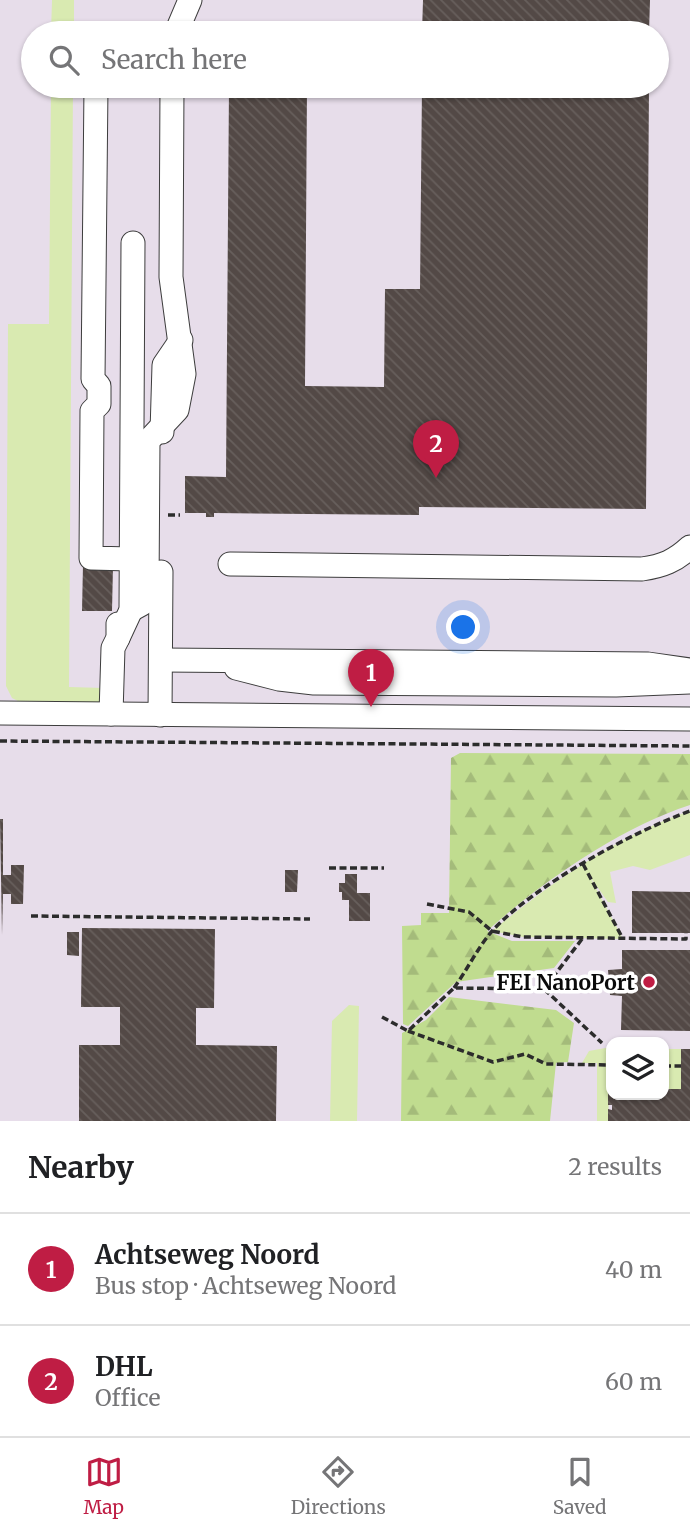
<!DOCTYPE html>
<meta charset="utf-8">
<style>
:root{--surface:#fff;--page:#f6f6f6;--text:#202124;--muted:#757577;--line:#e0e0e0;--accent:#bf1d44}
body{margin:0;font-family:Merriweather,serif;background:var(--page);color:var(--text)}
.controls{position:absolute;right:21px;bottom:21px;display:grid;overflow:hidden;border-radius:14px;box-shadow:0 2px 5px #0004}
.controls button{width:63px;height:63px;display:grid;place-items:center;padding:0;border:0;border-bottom:2px solid var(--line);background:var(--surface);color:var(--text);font:35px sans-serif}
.you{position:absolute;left:464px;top:628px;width:24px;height:24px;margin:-18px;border:5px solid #fff;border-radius:50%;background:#1a73e8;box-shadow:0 0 0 10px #1a73e833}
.badge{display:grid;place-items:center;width:46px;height:46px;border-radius:50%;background:var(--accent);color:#fff;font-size:23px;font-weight:700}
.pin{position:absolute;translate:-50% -58px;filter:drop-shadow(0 2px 4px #0008)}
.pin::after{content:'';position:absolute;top:37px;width:24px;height:21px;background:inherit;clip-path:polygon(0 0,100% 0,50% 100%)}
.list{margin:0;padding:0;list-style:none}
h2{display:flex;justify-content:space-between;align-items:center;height:91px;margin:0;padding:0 28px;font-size:30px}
h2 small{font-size:23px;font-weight:400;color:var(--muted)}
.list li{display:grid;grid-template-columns:46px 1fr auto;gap:21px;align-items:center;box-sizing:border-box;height:112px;padding:0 28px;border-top:2px solid var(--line)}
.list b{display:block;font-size:26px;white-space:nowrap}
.list p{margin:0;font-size:23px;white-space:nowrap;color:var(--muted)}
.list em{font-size:23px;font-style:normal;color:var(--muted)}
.icon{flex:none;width:38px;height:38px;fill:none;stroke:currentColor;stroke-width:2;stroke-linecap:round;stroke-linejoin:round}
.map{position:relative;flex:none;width:690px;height:1121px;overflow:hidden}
.search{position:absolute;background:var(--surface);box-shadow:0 2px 5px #0004;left:21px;right:21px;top:21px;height:77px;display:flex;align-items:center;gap:18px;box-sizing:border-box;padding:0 24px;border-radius:38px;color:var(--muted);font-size:26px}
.sheet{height:315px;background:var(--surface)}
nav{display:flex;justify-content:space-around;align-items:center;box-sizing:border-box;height:98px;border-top:2px solid var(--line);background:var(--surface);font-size:19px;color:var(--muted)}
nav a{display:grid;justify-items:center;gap:4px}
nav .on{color:var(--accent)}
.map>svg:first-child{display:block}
.industrial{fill:#e7ddea;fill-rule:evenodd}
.grass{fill:#d9eab1}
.forest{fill:url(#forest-firs)}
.building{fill:url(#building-back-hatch)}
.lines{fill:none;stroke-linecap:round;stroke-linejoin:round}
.minor-casing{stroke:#3d3d3d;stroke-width:25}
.path{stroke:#2c2c2c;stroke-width:3.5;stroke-dasharray:7 3.5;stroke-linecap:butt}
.minor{stroke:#fff;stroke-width:23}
.poi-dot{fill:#bf1d44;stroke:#fff;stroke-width:2.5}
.labels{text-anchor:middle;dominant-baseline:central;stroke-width:7;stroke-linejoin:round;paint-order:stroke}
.poi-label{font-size:21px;font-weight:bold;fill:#0a0a0a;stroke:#fff;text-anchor:end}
</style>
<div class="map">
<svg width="690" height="1121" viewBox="0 0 690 1121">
<defs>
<pattern id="forest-firs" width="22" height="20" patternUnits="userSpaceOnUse" patternTransform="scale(1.75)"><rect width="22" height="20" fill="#c0dc8f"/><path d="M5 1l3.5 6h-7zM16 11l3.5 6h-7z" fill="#a4bb7a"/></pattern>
<pattern id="building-back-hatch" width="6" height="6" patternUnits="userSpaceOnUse" patternTransform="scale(1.75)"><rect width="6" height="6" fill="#534946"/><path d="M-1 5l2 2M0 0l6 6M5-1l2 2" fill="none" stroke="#675f5c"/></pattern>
</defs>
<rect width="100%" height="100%" fill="#fff6e8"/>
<path class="industrial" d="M0,0H690V1121H0ZM33,33H657V86H33ZM611,1042H664V1095H611Z"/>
<g class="grass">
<path d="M52,0H74V33H51Z"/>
<path d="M51,86H73L69,687L104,688L103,701L99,704L20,702L12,698L6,686L8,324H49Z"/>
<path d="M690,811V855L650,870L633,866L610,872L616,903L608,902L590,877L623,939L523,937L492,931C551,883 618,835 690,811Z"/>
<path d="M349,1005L359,1006L357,1121H330L332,1021Z"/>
<path d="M611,1047L608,1121H597V1063H582L589,1051Z"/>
<rect x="664" y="1049" width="17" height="40"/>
</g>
<g class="forest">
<path d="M460,753L690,754V805C619,828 542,882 487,931L512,941H575L554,968L456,982L408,1026L403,1024L402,926L421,925V913H449L451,758Z"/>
<path d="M449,997L556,1010L574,1023L568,1062L556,1063L550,1121H401L402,1033L426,1020Z"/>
</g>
<g class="building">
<path d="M423,0H650L649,33H422Z"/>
<rect x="230" y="24" width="78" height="9"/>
<path d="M229,86H307L305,386L384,387L385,289H420L422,86H649L646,509L419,507V515L214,513V517H206V513H185V476L226,477Z"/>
<path d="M83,565L113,566L112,611H82Z"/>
<path d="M0,819H3V875H11V865H24L23,904H11V894H3L2,935Z"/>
<path d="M285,870H298L297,892H285Z"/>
<path d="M345,874H357V893H370V921H349V900H342V892H339V883H345Z"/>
<path d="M632,891L690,892V933H632Z"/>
<path d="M82,928L215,929L214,1008H196V1045L277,1046L276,1121H79V1045H120V1007H81Z"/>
<path d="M67,932H79V956L67,955Z"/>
<path d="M622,950H690V1031L621,1030L622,996L610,995L608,970L622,969Z"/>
<path d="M681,1049H690V1121H608V1109L612,1110V1105H608V1084H611V1095H664V1089H681Z"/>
</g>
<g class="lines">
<defs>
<g id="minor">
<path d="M176,33L190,0"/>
<path d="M96,86L93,379L99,386V404L92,411L91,558L130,559"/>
<path d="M162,432L164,365L181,340"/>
<path d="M230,564L642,569C663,566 675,561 690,547"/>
<path d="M131,610L142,604L147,591L148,441L177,410L184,374L171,277L172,86"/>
<path d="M118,638L131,610L133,243"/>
<path d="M161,660L648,664L690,670"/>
<path d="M236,668L279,679L314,683L616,685L690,682"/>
<path d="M0,713L690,719"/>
<path d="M111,714L113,648L118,638V624"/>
<path d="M160,715L161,572"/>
</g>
</defs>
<use href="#minor" class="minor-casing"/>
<g class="path">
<path d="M168,515H180"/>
<path d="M0,741L690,746"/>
<path d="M583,864L623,939"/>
<path d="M329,868H384"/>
<path d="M427,904L469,912L492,931L523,937L686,939V933"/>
<path d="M31,916L310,919"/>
<path d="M582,939L544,989L602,1043"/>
<path d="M454,988C467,970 478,947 493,930C535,885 632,832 690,811"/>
<path d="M382,1017L408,1031L454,988L544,989"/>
<path d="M408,1031L493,1062L525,1054L546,1064L611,1065"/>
<path d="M664,1066H681"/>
</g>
<use href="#minor" class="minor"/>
</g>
<circle class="poi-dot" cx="649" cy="982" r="7"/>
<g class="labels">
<g class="poi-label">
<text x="635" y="982">FEI NanoPort</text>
</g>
</g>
</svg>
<div class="controls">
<button><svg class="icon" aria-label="layers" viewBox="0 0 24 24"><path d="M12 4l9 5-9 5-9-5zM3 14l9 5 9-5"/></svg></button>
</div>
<div class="you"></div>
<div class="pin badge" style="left:371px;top:707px">1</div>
<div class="pin badge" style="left:436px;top:478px">2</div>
<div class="search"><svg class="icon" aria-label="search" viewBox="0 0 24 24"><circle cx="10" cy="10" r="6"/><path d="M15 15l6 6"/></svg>Search here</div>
</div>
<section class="sheet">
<h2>Nearby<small>2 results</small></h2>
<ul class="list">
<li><span class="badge">1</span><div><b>Achtseweg Noord</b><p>Bus stop · Achtseweg Noord</p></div><em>40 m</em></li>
<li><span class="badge">2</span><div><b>DHL</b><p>Office</p></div><em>60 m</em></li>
</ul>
</section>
<nav>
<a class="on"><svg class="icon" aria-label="map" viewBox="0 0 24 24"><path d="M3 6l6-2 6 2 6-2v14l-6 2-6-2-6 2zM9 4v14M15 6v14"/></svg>Map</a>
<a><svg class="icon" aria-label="directions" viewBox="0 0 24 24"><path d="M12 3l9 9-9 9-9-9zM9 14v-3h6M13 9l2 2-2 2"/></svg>Directions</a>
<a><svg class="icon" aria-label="saved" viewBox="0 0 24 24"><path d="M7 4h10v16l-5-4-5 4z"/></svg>Saved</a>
</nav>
